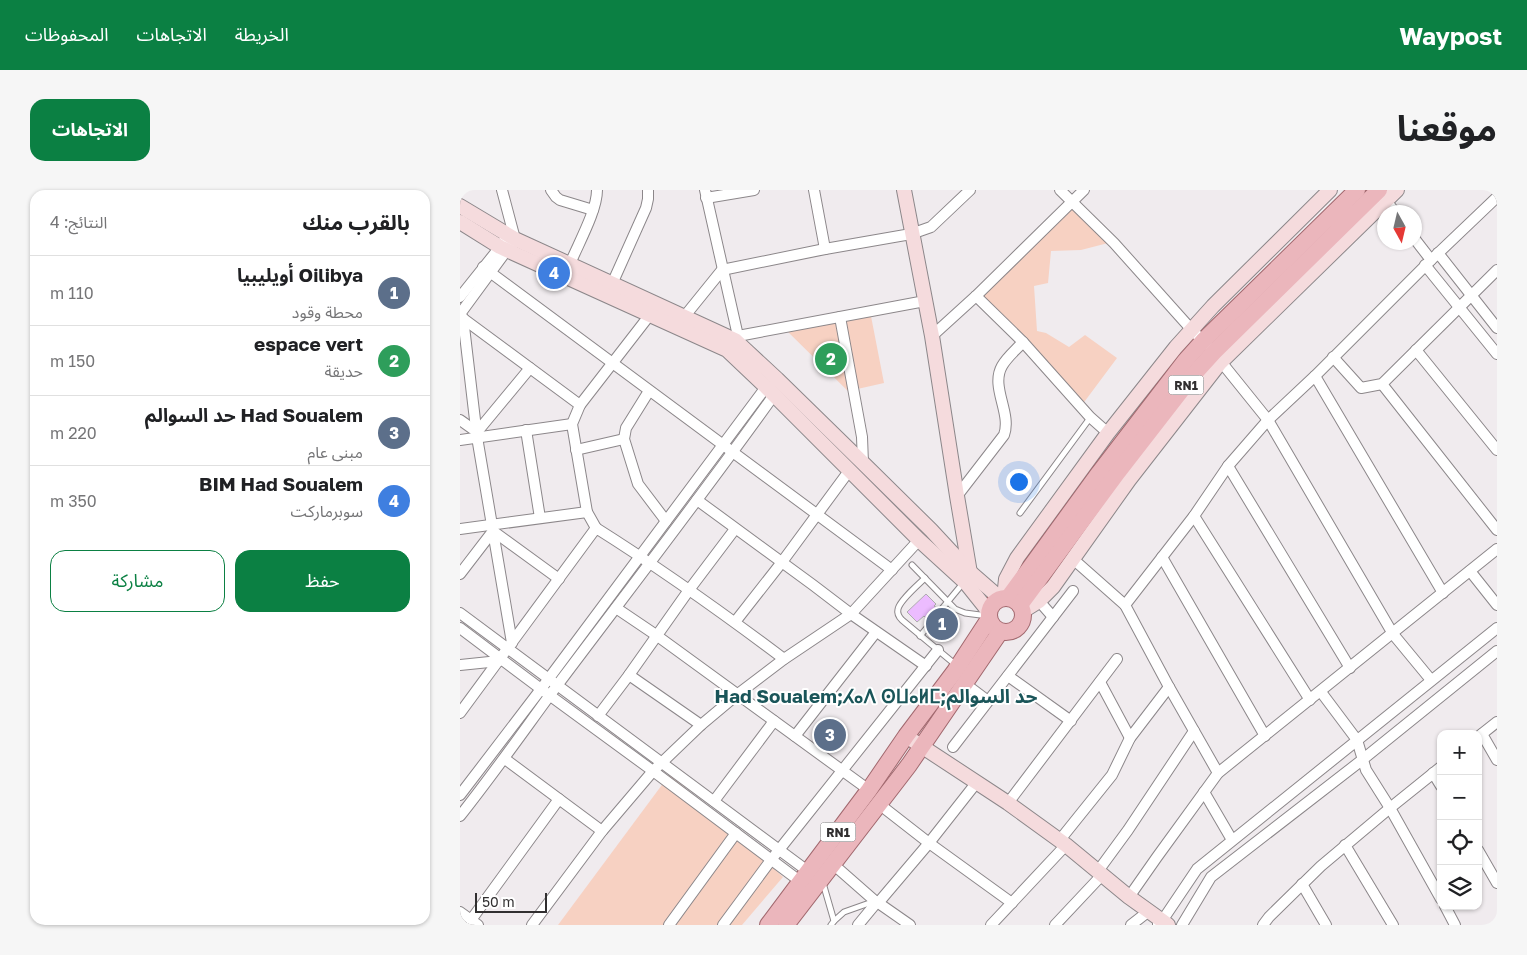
<!DOCTYPE html>
<html lang="ar">
<meta charset="utf-8">
<style>
:root{--surface:#fff;--page:#f6f6f6;--text:#202124;--muted:#757577;--line:#e0e0e0;--accent:#0b8043}
body{margin:0;font-family:"Golos Text","Noto Sans Arabic","Noto Sans Tifinagh",sans-serif;background:var(--page);color:var(--text);direction:rtl}
.controls{position:absolute;right:15px;bottom:15px;display:grid;overflow:hidden;border-radius:10px;box-shadow:0 1px 4px #0004}
.controls button{width:45px;height:45px;display:grid;place-items:center;padding:0;border:0;border-bottom:1px solid var(--line);background:var(--surface);color:var(--text);font:25px sans-serif}
.compass{position:absolute;left:917px;top:15px;width:45px;height:45px;border-radius:50%;background:var(--surface);box-shadow:0 1px 4px #0004;rotate:172deg}
.scale{position:absolute;left:15px;bottom:12px;width:72px;box-sizing:border-box;padding-left:5px;border:2px solid #312f30;border-top:0;font-size:14px;line-height:18px;white-space:nowrap;color:#312f30;-webkit-text-stroke:4px #fff;paint-order:stroke}
.you{position:absolute;left:558px;top:291px;width:18px;height:18px;margin:-12px;border:4px solid #fff;border-radius:50%;background:#1a73e8;box-shadow:0 0 0 8px #1a73e833}
.badge{display:grid;place-items:center;width:32px;height:32px;border-radius:50%;background:var(--accent);color:#fff;font-size:16px;font-weight:700}
.pin{position:absolute;translate:-50% -50%;border:2px solid #fff;box-shadow:0 1px 5px #0006}
.list{margin:0;padding:0;list-style:none}
h2{display:flex;justify-content:space-between;align-items:center;height:65px;margin:0;padding:0 20px;font-size:21px}
h2 small{font-size:16px;font-weight:400;color:var(--muted)}
.list li{display:grid;grid-template-columns:32px 1fr auto;gap:15px;align-items:center;box-sizing:border-box;height:70px;padding:0 20px;border-top:1px solid var(--line)}
.list b{display:block;font-size:19px;white-space:nowrap}
.list p{margin:0;font-size:16px;white-space:nowrap;color:var(--muted)}
.list em{font-size:16px;font-style:normal;color:var(--muted)}
.actions{display:flex;gap:10px;padding:15px 20px}
.actions a{flex:1;padding:11px 0;border:1px solid var(--accent);border-radius:15px;text-align:center;font-size:18px;color:var(--accent)}
.actions .main{background:var(--accent);color:#fff}
.icon{flex:none;width:28px;height:28px;fill:none;stroke:currentColor;stroke-width:2;stroke-linecap:round;stroke-linejoin:round}
.map{position:relative;flex:none;width:1037px;height:735px;overflow:hidden;direction:ltr;border-radius:15px}
header{display:flex;align-items:center;gap:30px;box-sizing:border-box;height:70px;padding:0 25px;background:var(--accent);color:#fff}
header strong{font-size:24px}
nav{display:flex;gap:28px;margin-inline-start:auto;font-size:18px}
.intro{display:flex;align-items:center;justify-content:space-between;box-sizing:border-box;height:120px;padding:0 30px}
h1{margin:0;font-size:35px}
.button{padding:12px 22px;border-radius:15px;background:var(--accent);color:#fff;font-size:18px;font-weight:700}
main{display:flex;gap:30px;padding:0 30px}
aside{flex:1;background:var(--surface);border-radius:15px;box-shadow:0 1px 4px #0004}
.map>svg:first-child{display:block}
.green{fill:#f7d1c2}
.building{fill:#ecbcff;stroke:#afacb0}
.lines{fill:none;stroke-linecap:round;stroke-linejoin:round}
.lane-casing{stroke:#8c878a;stroke-width:7}
.street-casing{stroke:#8c878a;stroke-width:12}
.secondary-casing{stroke:#8c878a;stroke-width:16}
.primary-casing{stroke:#a1686e;stroke-width:18}
.lane{stroke:#fff;stroke-width:5}
.street{stroke:#fff;stroke-width:10}
.secondary{stroke:#f5dbdd;stroke-width:14}
.primary{stroke:#ebb6bc;stroke-width:16}
.labels{text-anchor:middle;dominant-baseline:central;stroke-width:4;stroke-linejoin:round;paint-order:stroke}
.shield{fill:#fff;stroke:#6f6d6e;stroke-width:1}
.shield-label{font-size:12px;font-weight:bold;fill:#312f30}
.district-label{font-size:19px;font-weight:bold;fill:#1a5559;stroke:#fff}
</style>
<header>
<strong>Waypost</strong>
<nav><a>الخريطة</a><a>الاتجاهات</a><a>المحفوظات</a></nav>
</header>
<div class="intro"><h1>موقعنا</h1><a class="button">الاتجاهات</a></div>
<main>
<div class="map">
<svg width="1037" height="735" viewBox="0 0 1037 735">
<rect width="100%" height="100%" fill="#f0ebee"/>
<g class="green">
<path d="M612,13L652,52L621,60L591,61L588,93L574,96L577,141L586,143L609,157L625,145L657,168L622,215L518,105Z"/>
<path d="M410,121L424,193L393,200L394,207L324,138Z"/>
<path d="M210,584L323,687L282,735H98Z"/>
</g>
<path class="building" d="M466,404L476,414L474,416L477,418L476,421L477,424L480,425L483,424L498,439L487,450L474,436L475,432L473,429L468,430L464,426L457,432L447,422Z"/>
<g class="lines">
<defs>
<g id="lane">
<path d="M560,323L630,228"/>
<path d="M452,375L495,419L505,423L528,426"/>
<path d="M465,388C458,395 440,410 438,419C437,423 439,427 442,430L496,475"/>
<path d="M480,421L504,392"/>
<path d="M460,446L471,433"/>
<path d="M363,693L374,731L371,735"/>
<path d="M374,731L384,722L415,711"/>
</g>
<g id="street">
<path d="M91,0L96,7L100,10L133,20"/>
<path d="M245,0L278,146"/>
<path d="M354,0L365,59"/>
<path d="M600,0L654,53L731,139L747,155"/>
<path d="M246,8L294,0"/>
<path d="M926,11L935,22"/>
<path d="M954,48L971,70"/>
<path d="M978,63L1037,138"/>
<path d="M110,74C118,54 137,21 137,0"/>
<path d="M965,75L1037,164"/>
<path d="M23,77L432,380"/>
<path d="M152,94L186,18L188,9V0"/>
<path d="M516,106L563,152L630,227L648,243"/>
<path d="M0,107L40,57L48,44L51,38"/>
<path d="M0,124L55,49L42,0"/>
<path d="M1,127L120,215L112,234L127,322L136,338"/>
<path d="M224,127L262,80L365,59L451,44L471,37L510,0"/>
<path d="M380,127L402,247L403,273"/>
<path d="M3,128L17,247L52,453"/>
<path d="M472,146L516,106L624,0"/>
<path d="M271,155L278,146L465,111"/>
<path d="M956,160L1037,260"/>
<path d="M873,167L901,198L922,194L1037,80"/>
<path d="M758,168L808,230L933,444L971,490"/>
<path d="M855,186L983,403"/>
<path d="M922,194L1037,340"/>
<path d="M189,201L166,238L164,249L178,294L206,331"/>
<path d="M120,215L189,126"/>
<path d="M0,230L17,242L70,178"/>
<path d="M66,240L80,328"/>
<path d="M0,250L112,234"/>
<path d="M116,260L164,249"/>
<path d="M768,276L890,478"/>
<path d="M497,306L544,245C552,223 530,197 542,176C547,167 556,160 563,152"/>
<path d="M237,310L353,395L391,424L466,476"/>
<path d="M734,326L850,510"/>
<path d="M0,339L127,322"/>
<path d="M702,367L805,546"/>
<path d="M613,369L665,415L709,497L758,583"/>
<path d="M1010,381L1037,415"/>
<path d="M0,384L33,341L99,389"/>
<path d="M579,411L593,427"/>
<path d="M665,415L734,326L768,276L808,230L855,186L971,70L1037,7"/>
<path d="M156,418L196,445L409,600"/>
<path d="M0,423L349,682"/>
<path d="M275,432L322,372L389,281"/>
<path d="M0,438L81,499L193,581L341,692"/>
<path d="M0,475L39,471"/>
<path d="M548,486L611,531"/>
<path d="M640,492L670,548"/>
<path d="M504,493L528,511"/>
<path d="M861,502L897,550L906,580L930,618L981,709"/>
<path d="M0,523L136,338C201,379 263,423 324,469"/>
<path d="M138,526L169,485"/>
<path d="M241,535L169,485L229,400L275,339"/>
<path d="M1022,544L1037,570"/>
<path d="M335,546L416,442"/>
<path d="M1018,547L1037,532"/>
<path d="M493,557L613,401"/>
<path d="M45,569L142,641"/>
<path d="M973,583L981,596"/>
<path d="M744,602L772,650"/>
<path d="M0,605L81,499L306,197"/>
<path d="M254,611L314,531"/>
<path d="M548,613L657,469"/>
<path d="M419,614L469,653L552,713"/>
<path d="M0,626C31,587 60,546 90,505C165,405 241,307 314,205"/>
<path d="M599,651L652,585L670,548L709,497"/>
<path d="M885,655L933,735"/>
<path d="M1018,660L1037,693"/>
<path d="M374,675L415,711L419,712L469,653L517,592"/>
<path d="M638,681L668,640L734,541"/>
<path d="M842,694L866,735"/>
<path d="M669,707L697,667L758,583L1037,359"/>
<path d="M985,716L995,735"/>
<path d="M0,722L18,735"/>
<path d="M11,730L99,609"/>
<path d="M698,734L702,731L737,679L1037,438"/>
<path d="M72,735L142,641L193,581L241,535L278,504L324,469L391,424L459,350"/>
<path d="M209,735L276,643"/>
<path d="M263,735L311,670L478,460"/>
<path d="M398,735L417,712L450,735"/>
<path d="M531,735L606,655"/>
<path d="M595,735L642,685"/>
<path d="M671,735L689,721"/>
<path d="M722,735L751,687L902,570L1037,461"/>
<path d="M803,735L809,727L861,676L930,618L981,577"/>
</g>
<g id="secondary">
<path d="M444,0L472,146L497,306L510,383"/>
<path d="M0,16L55,49L275,150L317,189L403,273L471,340L510,382L541,409"/>
<path d="M0,32L40,57L267,160L306,197L459,350L505,392L525,417L529,424"/>
<path d="M544,408L546,389L557,368L648,243L716,157L753,116L870,0"/>
<path d="M563,421L579,411L593,397L669,290L760,173L937,0"/>
<path d="M446,546L548,613L606,655L669,707L708,735"/>
</g>
<g id="primary">
<circle cx="546" cy="425" r="17"/>
<path d="M548,408L639,283L725,171L743,151L897,0"/>
<path d="M560,415L658,282L734,184L754,162L919,0"/>
<path d="M308,735L409,600L446,546L495,481L529,429"/>
<path d="M326,735L449,575L540,442"/>
</g>
</defs>
<use href="#lane" class="lane-casing"/>
<use href="#street" class="street-casing"/>
<use href="#secondary" class="secondary-casing"/>
<use href="#primary" class="primary-casing"/>
<use href="#lane" class="lane"/>
<use href="#street" class="street"/>
<use href="#secondary" class="secondary"/>
<use href="#primary" class="primary"/>
</g>
<g class="labels">
<g class="shield">
<rect x="708.5" y="185.5" width="35" height="19" rx="4"/>
<rect x="360.5" y="632.5" width="35" height="19" rx="4"/>
</g>
<g class="shield-label">
<text x="726" y="195">RN1</text>
<text x="378" y="642">RN1</text>
</g>
<g class="district-label">
<text x="416" y="505">Had Soualem;ⵃⴰⴷ ⵙⵡⴰⵍⵎ;حد السوالم</text>
</g>
</g>
</svg>
<div class="controls">
<button>+</button>
<button>−</button>
<button><svg class="icon" aria-label="locate" viewBox="0 0 24 24"><circle cx="12" cy="12" r="6"/><path d="M12 2v4M12 18v4M2 12h4M18 12h4"/></svg></button>
<button><svg class="icon" aria-label="layers" viewBox="0 0 24 24"><path d="M12 4l9 5-9 5-9-5zM3 14l9 5 9-5"/></svg></button>
</div>
<svg class="compass" viewBox="-18 -18 36 36"><path d="M0-13l5 13h-10z" fill="#e53935"/><path d="M0 13l5-13h-10z" fill="#757577"/></svg>
<div class="scale">50 m</div>
<div class="you"></div>
<div class="pin badge" style="left:482px;top:434px;background:#5c6f8a">1</div>
<div class="pin badge" style="left:371px;top:169px;background:#2e9e5b">2</div>
<div class="pin badge" style="left:370px;top:545px;background:#5c6f8a">3</div>
<div class="pin badge" style="left:94px;top:83px;background:#3f7fe0">4</div>
</div>
<aside>
<h2>بالقرب منك<small>النتائج: 4</small></h2>
<ul class="list">
<li><span class="badge" style="background:#5c6f8a">1</span><div><b>Oilibya أويليبيا</b><p>محطة وقود</p></div><em>110 m</em></li>
<li><span class="badge" style="background:#2e9e5b">2</span><div><b>espace vert</b><p>حديقة</p></div><em>150 m</em></li>
<li><span class="badge" style="background:#5c6f8a">3</span><div><b>Had Soualem حد السوالم</b><p>مبنى عام</p></div><em>220 m</em></li>
<li><span class="badge" style="background:#3f7fe0">4</span><div><b>BIM Had Soualem</b><p>سوبرماركت</p></div><em>350 m</em></li>
</ul>
<div class="actions"><a class="main">حفظ</a><a>مشاركة</a></div>
</aside>
</main>
